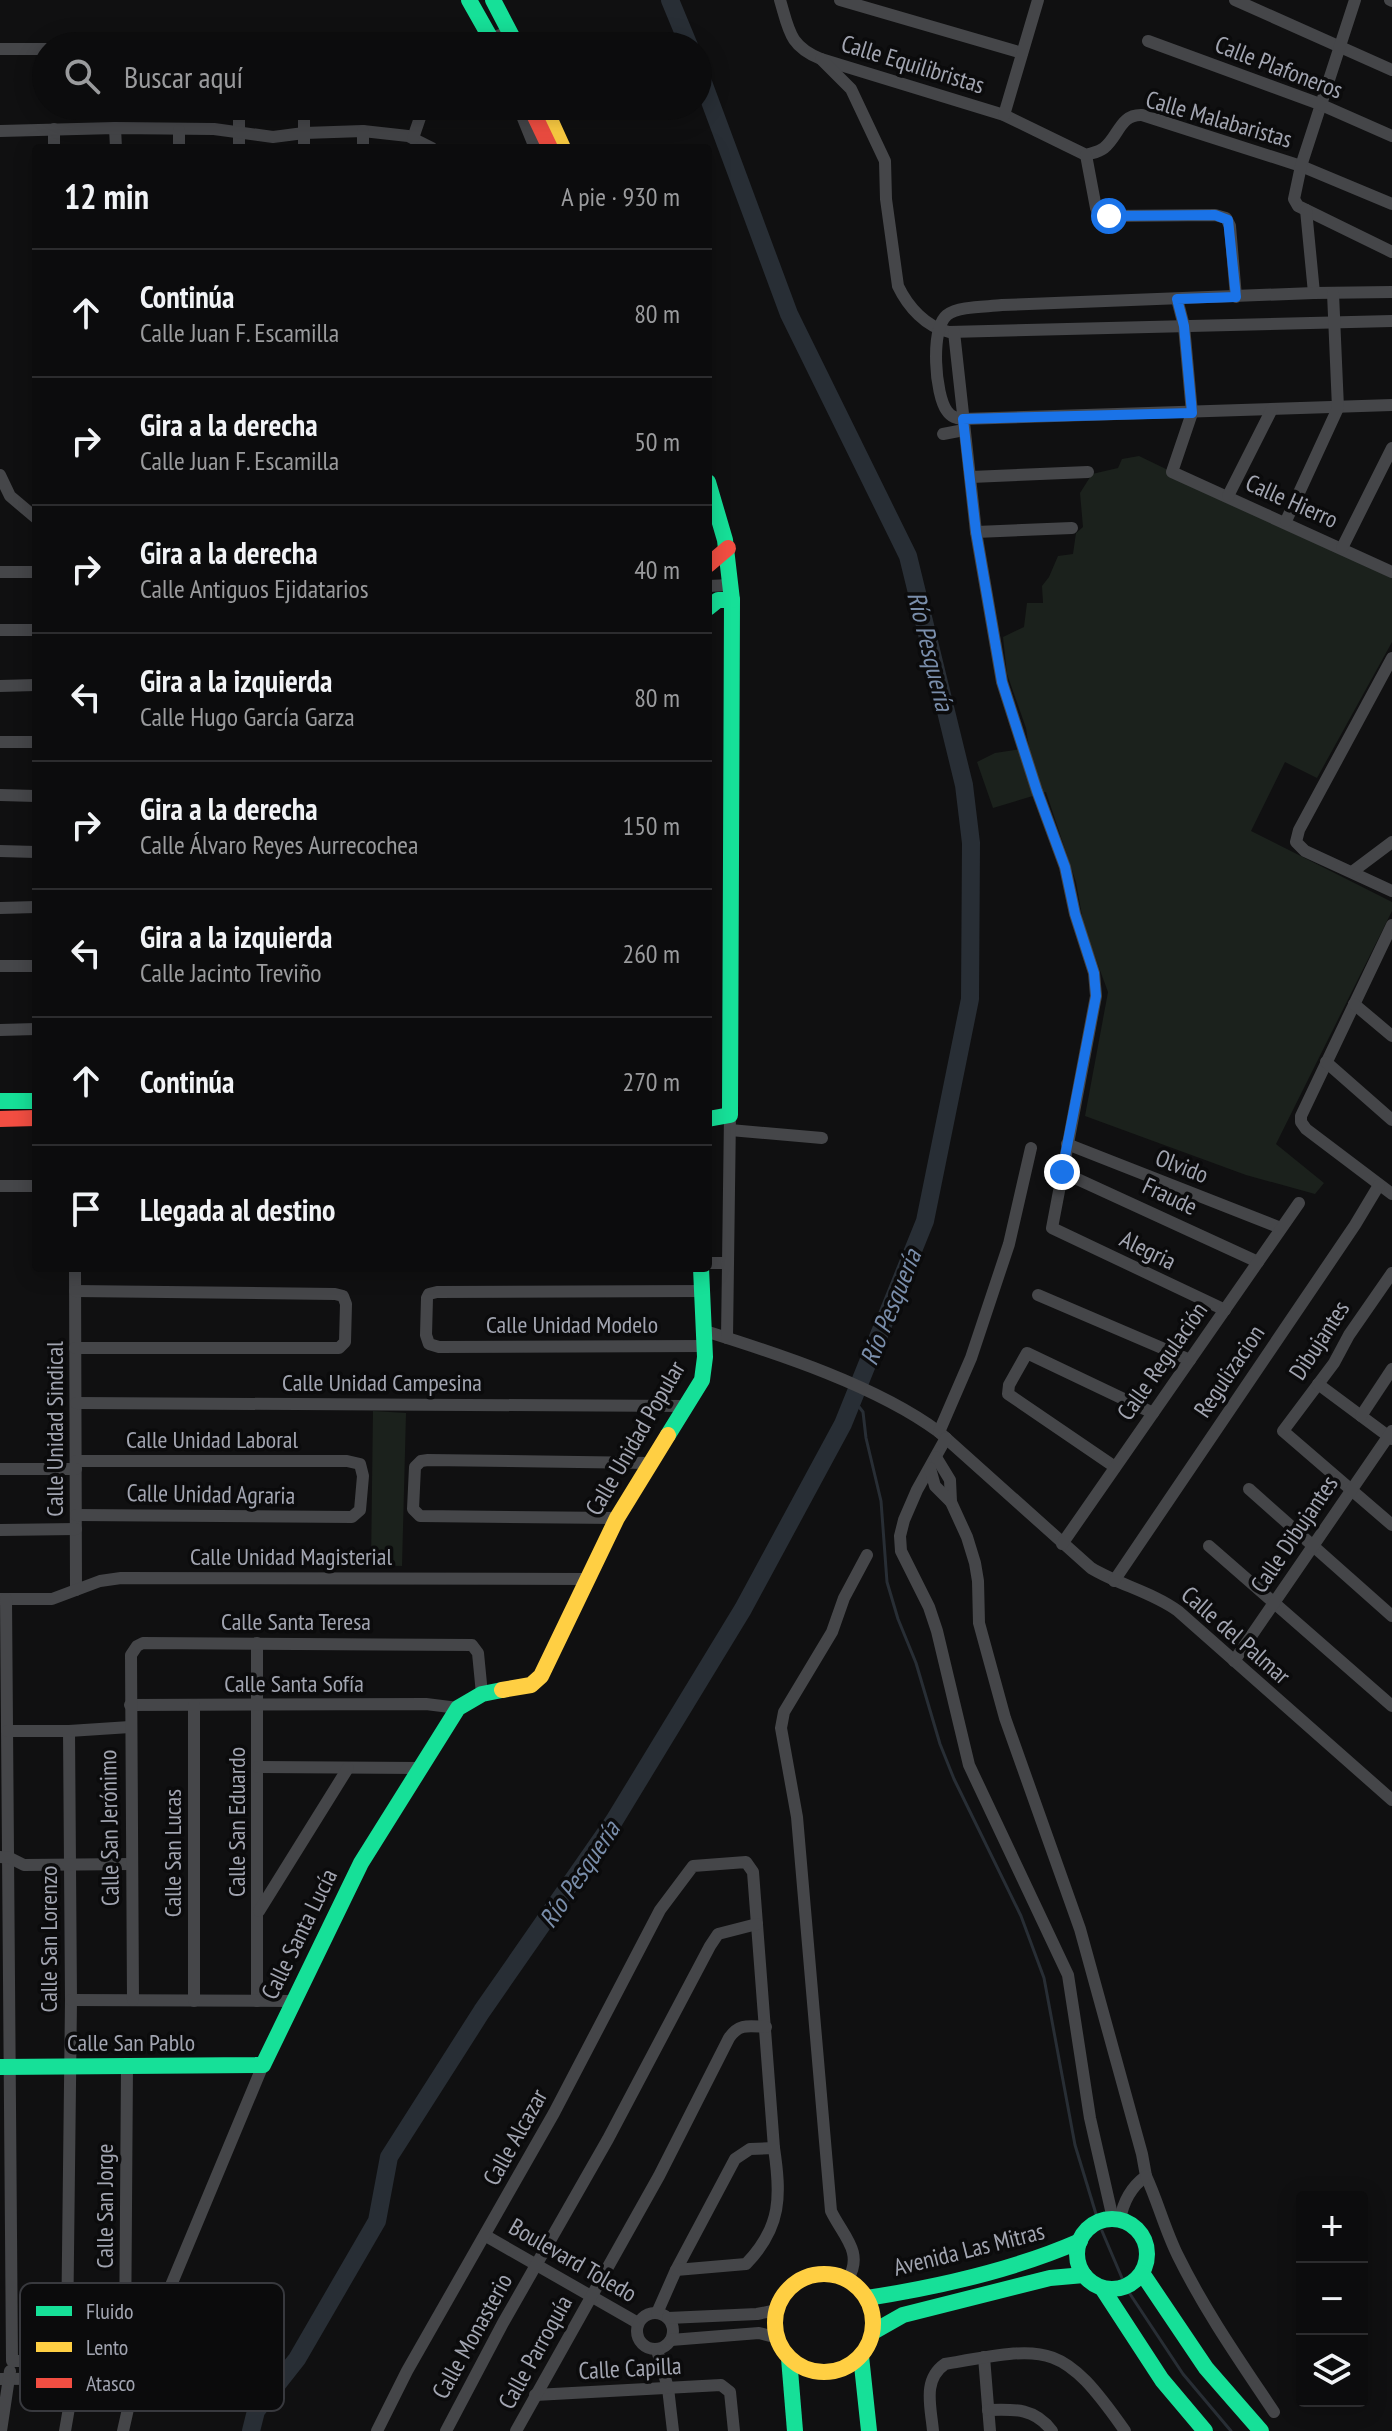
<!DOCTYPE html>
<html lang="es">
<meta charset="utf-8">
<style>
:root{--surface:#0c0c0d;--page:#1a1a1b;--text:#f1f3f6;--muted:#9a9b9d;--line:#2c2c2e}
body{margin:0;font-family:"PT Sans Narrow",sans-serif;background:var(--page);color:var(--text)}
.controls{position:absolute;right:24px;bottom:24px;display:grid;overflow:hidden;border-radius:8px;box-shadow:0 4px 20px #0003}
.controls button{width:72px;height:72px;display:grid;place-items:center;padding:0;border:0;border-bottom:2px solid var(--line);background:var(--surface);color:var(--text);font:40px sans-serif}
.stop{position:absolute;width:24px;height:24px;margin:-18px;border:6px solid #1a73e8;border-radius:50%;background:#fff}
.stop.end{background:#1a73e8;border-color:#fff;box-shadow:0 2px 8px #0008}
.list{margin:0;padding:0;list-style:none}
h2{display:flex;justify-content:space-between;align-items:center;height:104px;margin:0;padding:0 32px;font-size:34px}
h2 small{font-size:26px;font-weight:400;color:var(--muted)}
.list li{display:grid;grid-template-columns:52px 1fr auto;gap:24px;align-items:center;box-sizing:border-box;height:128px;padding:0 32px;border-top:2px solid var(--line)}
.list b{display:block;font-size:30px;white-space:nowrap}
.list p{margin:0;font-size:26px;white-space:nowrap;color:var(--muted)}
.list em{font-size:26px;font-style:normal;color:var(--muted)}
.icon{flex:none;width:44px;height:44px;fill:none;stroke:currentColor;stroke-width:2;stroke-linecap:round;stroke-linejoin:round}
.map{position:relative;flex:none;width:1392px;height:2431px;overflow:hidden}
.search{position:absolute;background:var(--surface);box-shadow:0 4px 20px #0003;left:32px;top:32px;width:680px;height:88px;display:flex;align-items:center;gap:20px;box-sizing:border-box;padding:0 28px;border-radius:44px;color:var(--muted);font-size:30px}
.panel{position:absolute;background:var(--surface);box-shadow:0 4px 20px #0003;left:32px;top:144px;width:680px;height:1128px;border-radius:8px}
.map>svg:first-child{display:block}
.green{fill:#1b211c}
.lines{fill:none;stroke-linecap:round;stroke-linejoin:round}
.stream{stroke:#282e35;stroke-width:3}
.river{stroke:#282e35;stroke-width:18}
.street{stroke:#454649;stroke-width:12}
.fast{stroke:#16e098;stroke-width:16}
.slow{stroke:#ffcf43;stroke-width:16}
.jam{stroke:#f24e42;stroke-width:16}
.route{stroke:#1a73e8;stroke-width:10}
.labels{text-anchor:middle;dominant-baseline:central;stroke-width:7;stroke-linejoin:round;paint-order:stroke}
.street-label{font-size:24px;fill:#a2a5b1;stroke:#0b0b0c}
.water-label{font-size:26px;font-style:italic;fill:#7a8eab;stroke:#0b0b0c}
.key{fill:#0b0b0c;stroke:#38393e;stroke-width:2}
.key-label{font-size:22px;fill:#a2a5b1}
</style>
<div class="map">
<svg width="1392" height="2431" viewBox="0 0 1392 2431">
<rect width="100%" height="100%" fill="#101011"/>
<g class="green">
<path d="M1139,456L1392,578V642L1317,778L1285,762L1251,831L1392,902V911L1276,1144L1324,1183L1315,1194L1246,1175L1085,1116L1108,992L1084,927L1076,882L1046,792L993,808L977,762L995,753L1029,748L1026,728L1007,674L1003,637L1024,627L1027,603H1043L1042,586L1049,577L1058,556L1073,554L1076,533L1083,527L1080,493L1092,474L1118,468L1122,459Z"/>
<path d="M373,1411L406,1413L402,1566L371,1565Z"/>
</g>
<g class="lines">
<g class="stream">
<path d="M853,1399L863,1412L866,1438L881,1501L887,1582L898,1619L916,1663L940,1744L954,1779L1021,1916L1044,1978L1075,2145L1096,2214"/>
<path d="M1102,2231L1122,2278"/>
<path d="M1130,2294L1183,2374L1231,2431"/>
</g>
<g class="river">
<path d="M670,0L689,46"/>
<path d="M251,2431L256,2411L297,2359L377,2221L389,2157L482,2011L614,1821L743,1609L843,1424L925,1221L970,999L971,843L964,785L908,556L789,314L698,69"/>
</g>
<g class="street">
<path d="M780,0C789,30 789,46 821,59L1004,115L1086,155C1092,153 1099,152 1104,148C1119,136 1120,114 1142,115L1301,166L1392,204"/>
<path d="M840,0L1022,53"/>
<path d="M1235,0L1392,70"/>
<path d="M1355,0L1301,166L1294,199L1298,206L1392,252"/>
<path d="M1390,0L1392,1"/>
<path d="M1148,41L1317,103L1392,136"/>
<path d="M259,46L304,43L467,45L510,32"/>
<path d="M0,49H46"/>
<path d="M821,59L851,89L885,161L886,199L898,286C908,307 926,327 949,332L1392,321"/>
<path d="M239,106V148"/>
<path d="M518,106L535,148"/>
<path d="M1004,115L1038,0"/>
<path d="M115,128L116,148"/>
<path d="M54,129V148"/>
<path d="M0,131L115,128L214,129L273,137L304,133L363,131L408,136L432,148"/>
<path d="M363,131V148"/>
<path d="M413,138L424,106"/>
<path d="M179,148V130"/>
<path d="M304,148V106"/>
<path d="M1086,155L1096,208L1099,213L1109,216L1215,215L1226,218L1230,226L1236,297"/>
<path d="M1306,210L1314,293"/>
<path d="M1392,292L1314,293L1002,305C986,307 959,306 947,315C930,329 935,395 947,411C951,417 956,418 963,419L1392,405"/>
<path d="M1177,299L1184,326L1192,413L1172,472L1392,572"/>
<path d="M954,332L976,532L1002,682L1037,791L1065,867L1075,914L1094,973L1096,996L1052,1228L1225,1310"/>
<path d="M943,434L964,430"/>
<path d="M0,475L10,496L36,518"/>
<path d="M971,477L1088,472"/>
<path d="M1228,496L1272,409"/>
<path d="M1286,521L1338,408L1333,293"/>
<path d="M976,532L1072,528"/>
<path d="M1342,548L1392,448"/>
<path d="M0,572H36"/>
<path d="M708,586L731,585"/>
<path d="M0,630H36"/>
<path d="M1392,658L1299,830L1296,842L1305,851L1392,891"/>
<path d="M0,686L36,685"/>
<path d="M0,742H36"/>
<path d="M0,795L36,796"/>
<path d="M0,851L36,852"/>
<path d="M1352,872L1392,842"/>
<path d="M0,908L36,907"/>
<path d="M1392,925L1301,1116V1122L1306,1129L1392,1194"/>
<path d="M0,966H36"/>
<path d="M1354,1004L1392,1036"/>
<path d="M0,1030L36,1029"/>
<path d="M1326,1062L1392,1120"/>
<path d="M730,1130L822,1138"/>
<path d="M1067,1144L1281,1228"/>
<path d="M1062,1172L1258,1262"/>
<path d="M0,1186H36"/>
<path d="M708,1263H728"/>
<path d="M75,1268L76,1590"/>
<path d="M1392,1273L1349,1335L1334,1363L1283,1431L1392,1525"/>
<path d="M75,1291L335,1294L343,1296L346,1304L345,1342L339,1348H75"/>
<path d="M703,1291L437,1292L429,1294L427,1298L426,1335L429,1344L439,1347L705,1346"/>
<path d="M1038,1295L1190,1360"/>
<path d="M705,1331C779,1354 877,1386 939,1432L1091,1568C1119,1585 1152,1592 1178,1611L1392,1800"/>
<path d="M727,1338L730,1115"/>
<path d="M1318,1384L1392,1439"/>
<path d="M76,1403L687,1406"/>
<path d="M1361,1416L1392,1369"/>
<path d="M939,1432L971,1358L1009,1244L1031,1148"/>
<path d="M946,1438L917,1490L904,1520L900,1536L901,1551L929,1607L937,1631L969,1765L1068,1975L1090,2118L1113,2219"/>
<path d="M936,1457L950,1480L951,1502L967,1537L975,1563L978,1581L979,1623L1005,1718L1080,1929L1142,2154L1146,2176C1131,2187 1123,2202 1120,2220"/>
<path d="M76,1461H347L360,1464L363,1476L360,1510L352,1517L76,1515"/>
<path d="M1115,1467L1008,1394L1009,1385L1027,1353L1153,1413"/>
<path d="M930,1468L935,1486L951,1502"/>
<path d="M0,1469H76"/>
<path d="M1249,1489L1392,1616"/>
<path d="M617,1518L420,1516L413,1509L415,1467L421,1461L428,1460L649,1463"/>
<path d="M0,1530L76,1529"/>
<path d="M1062,1544L1299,1203"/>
<path d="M1209,1546L1392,1706"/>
<path d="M1114,1581L1355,1225L1379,1185"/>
<path d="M0,1599H52L100,1581L121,1578L586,1579"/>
<path d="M6,1599L12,2361H54L62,2357L67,2339L71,2000L69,1731"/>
<path d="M257,1643V2001"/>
<path d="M1234,1661L1392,1431"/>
<path d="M130,1705L426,1704L458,1708"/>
<path d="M7,1731H69L130,1727"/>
<path d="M258,1767L421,1768"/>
<path d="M0,1857L10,1858L24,1865L131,1864"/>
<path d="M259,1911L348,1768"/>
<path d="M71,2000L292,2001"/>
<path d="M133,2000L131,1655L137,1646L143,1643L472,1645L478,1653L482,1694"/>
<path d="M194,2001V1705"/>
<path d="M1146,2176C1158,2202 1165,2230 1178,2256C1205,2311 1240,2361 1274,2412"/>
<path d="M486,2236L638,2323"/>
<path d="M848,2279C864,2252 843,2236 831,2211L797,1817L781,1728L784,1712L832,1632L844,1598L867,1555"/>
<circle cx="655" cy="2331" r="18"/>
<path d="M657,2313L676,2270L735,2159L750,2149L774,2148"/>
<path d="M668,2318L757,2314L777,2310"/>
<path d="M671,2340L759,2333L778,2338"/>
<path d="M125,2348L127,2066"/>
<path d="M657,2350L668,2388L673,2431"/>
<path d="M984,2357L990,2431"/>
<path d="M0,2379L135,2378"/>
<path d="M535,2395L721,2385L730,2392L734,2431"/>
<path d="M988,2410C1015,2409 1035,2408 1052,2431"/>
<path d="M1,2431L10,2371"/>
<path d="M65,2431L74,2379"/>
<path d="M123,2431L135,2378L144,2350L263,2065"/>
<path d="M377,2431L407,2371L554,2113L660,1910L693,1866L746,1862L753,1872L774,2148C781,2195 782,2227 746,2264L676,2270"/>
<path d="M446,2431L503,2323L608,2139L710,1946L718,1934L757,1924"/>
<path d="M516,2431L659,2176L729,2038C739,2023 749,2026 766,2027"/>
<path d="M933,2431C931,2407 922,2380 945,2364C1049,2346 1061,2340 1125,2431"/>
</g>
<g class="fast">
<path d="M469,0L495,46"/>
<path d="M493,0L517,46"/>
<path d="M708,482L725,540L732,600L730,1115L708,1119"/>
<path d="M708,608L718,600H732"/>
<path d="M0,1101H36"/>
<path d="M668,1435L702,1380L705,1357L701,1268"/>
<path d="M0,2067L263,2065L361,1863L458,1708L482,1694L502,1690"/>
<circle cx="1112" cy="2254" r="35"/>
<path d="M1142,2273L1206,2368L1261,2431"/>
<path d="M1102,2288L1162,2380L1205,2431"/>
<path d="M867,2298C938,2287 1014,2270 1080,2241"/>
<path d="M873,2332L903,2315L1050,2278L1084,2275"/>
<path d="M861,2356L869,2431"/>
<path d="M789,2358L795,2431"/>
</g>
<g class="slow">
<path d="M544,106L563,148"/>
<path d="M502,1690L531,1685L541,1676L617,1518L668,1435"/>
<circle cx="824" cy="2323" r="49"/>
</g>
<g class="jam">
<path d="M530,106L550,148"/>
<path d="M708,565L728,548"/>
<path d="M0,1119L36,1118"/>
</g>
</g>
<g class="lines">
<path class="route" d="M1062,1172L1096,996L1094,973L1075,914L1065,867L1037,791L1002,682L976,532L963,419L1192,413L1184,326L1177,299L1236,297L1228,220L1215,215L1109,216"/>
</g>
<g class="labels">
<g class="street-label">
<text transform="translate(913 64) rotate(17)">Calle Equilibristas</text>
<text transform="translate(1279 67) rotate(21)">Calle Plafoneros</text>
<text transform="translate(1219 119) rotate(16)">Calle Malabaristas</text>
<text transform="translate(1292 501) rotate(24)">Calle Hierro</text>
<text transform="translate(1182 1166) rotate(21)">Olvido</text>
<text transform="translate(1170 1196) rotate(25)">Fraude</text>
<text transform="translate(1148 1250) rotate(26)">Alegria</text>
<text x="572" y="1324">Calle Unidad Modelo</text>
<text transform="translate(1319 1340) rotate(-57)">Dibujantes</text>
<text transform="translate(1162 1361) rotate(-55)">Calle Regulación</text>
<text transform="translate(1229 1371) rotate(-56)">Regulizacion</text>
<text x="382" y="1382">Calle Unidad Campesina</text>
<text transform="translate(54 1429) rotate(-90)">Calle Unidad Sindical</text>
<text transform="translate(635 1438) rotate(-60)">Calle Unidad Popular</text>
<text x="212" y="1439">Calle Unidad Laboral</text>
<text transform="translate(211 1494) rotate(1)">Calle Unidad Agraria</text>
<text transform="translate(1294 1534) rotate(-56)">Calle Dibujantes</text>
<text x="291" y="1556">Calle Unidad Magisterial</text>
<text x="296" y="1621">Calle Santa Teresa</text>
<text transform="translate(1236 1635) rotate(41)">Calle del Palmar</text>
<text x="294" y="1683">Calle Santa Sofía</text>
<text transform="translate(236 1822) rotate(-90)">Calle San Eduardo</text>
<text transform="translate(109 1828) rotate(-91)">Calle San Jerónimo</text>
<text transform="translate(172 1853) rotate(-90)">Calle San Lucas</text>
<text transform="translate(299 1934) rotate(-64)">Calle Santa Lucía</text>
<text transform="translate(48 1939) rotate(-90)">Calle San Lorenzo</text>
<text x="131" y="2042">Calle San Pablo</text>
<text transform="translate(515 2137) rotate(-61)">Calle Alcazar</text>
<text transform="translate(104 2206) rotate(-90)">Calle San Jorge</text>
<text transform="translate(969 2249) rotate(-14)">Avenida Las Mitras</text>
<text transform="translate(573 2260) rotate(30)">Boulevard Toledo</text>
<text transform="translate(472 2336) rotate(-61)">Calle Monasterio</text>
<text transform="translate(535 2352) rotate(-61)">Calle Parroquía</text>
<text transform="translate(630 2368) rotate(-3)">Calle Capilla</text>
</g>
<g class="water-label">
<text transform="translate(931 651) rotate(76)">Río Pesquería</text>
<text transform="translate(890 1307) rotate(-68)">Río Pesquería</text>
<text transform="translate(579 1874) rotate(-56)">Río Pesquería</text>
</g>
</g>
<rect x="20" y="2283" width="264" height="128" rx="12" class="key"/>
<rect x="36" y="2306" width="36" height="10" fill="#16e098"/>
<rect x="36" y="2342" width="36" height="10" fill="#ffcf43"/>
<rect x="36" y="2378" width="36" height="10" fill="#f24e42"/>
<g class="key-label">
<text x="86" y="2319">Fluido</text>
<text x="86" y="2355">Lento</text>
<text x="86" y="2391">Atasco</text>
</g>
</svg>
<div class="controls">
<button>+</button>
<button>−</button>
<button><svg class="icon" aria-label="layers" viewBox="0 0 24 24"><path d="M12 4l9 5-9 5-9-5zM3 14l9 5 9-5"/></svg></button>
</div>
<div class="stop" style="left:1109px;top:216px"></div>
<div class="stop end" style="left:1062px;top:1172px"></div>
<div class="search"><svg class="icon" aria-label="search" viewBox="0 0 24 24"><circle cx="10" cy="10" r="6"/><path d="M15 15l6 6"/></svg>Buscar aquí</div>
<section class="panel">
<h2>12 min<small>A pie · 930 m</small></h2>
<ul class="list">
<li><svg class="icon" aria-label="ahead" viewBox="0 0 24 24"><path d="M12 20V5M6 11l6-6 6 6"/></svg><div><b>Continúa</b><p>Calle Juan F. Escamilla</p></div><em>80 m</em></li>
<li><svg class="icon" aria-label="right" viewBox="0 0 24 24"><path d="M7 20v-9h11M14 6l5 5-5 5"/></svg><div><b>Gira a la derecha</b><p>Calle Juan F. Escamilla</p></div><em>50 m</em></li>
<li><svg class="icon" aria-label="right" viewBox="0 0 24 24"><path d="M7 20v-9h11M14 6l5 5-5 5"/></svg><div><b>Gira a la derecha</b><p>Calle Antiguos Ejidatarios</p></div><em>40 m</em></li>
<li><svg class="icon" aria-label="left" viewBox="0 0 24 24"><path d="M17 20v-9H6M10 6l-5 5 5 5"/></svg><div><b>Gira a la izquierda</b><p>Calle Hugo García Garza</p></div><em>80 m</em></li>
<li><svg class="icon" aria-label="right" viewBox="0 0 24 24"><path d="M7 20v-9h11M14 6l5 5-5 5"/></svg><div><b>Gira a la derecha</b><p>Calle Álvaro Reyes Aurrecochea</p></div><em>150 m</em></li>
<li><svg class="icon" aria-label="left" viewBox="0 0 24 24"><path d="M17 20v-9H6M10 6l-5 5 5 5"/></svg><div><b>Gira a la izquierda</b><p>Calle Jacinto Treviño</p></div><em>260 m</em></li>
<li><svg class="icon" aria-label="ahead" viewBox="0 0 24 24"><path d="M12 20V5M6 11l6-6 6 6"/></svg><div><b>Continúa</b></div><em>270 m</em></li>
<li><svg class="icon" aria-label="arrive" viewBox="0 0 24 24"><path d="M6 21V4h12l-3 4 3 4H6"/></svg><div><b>Llegada al destino</b></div></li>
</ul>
</section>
</div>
